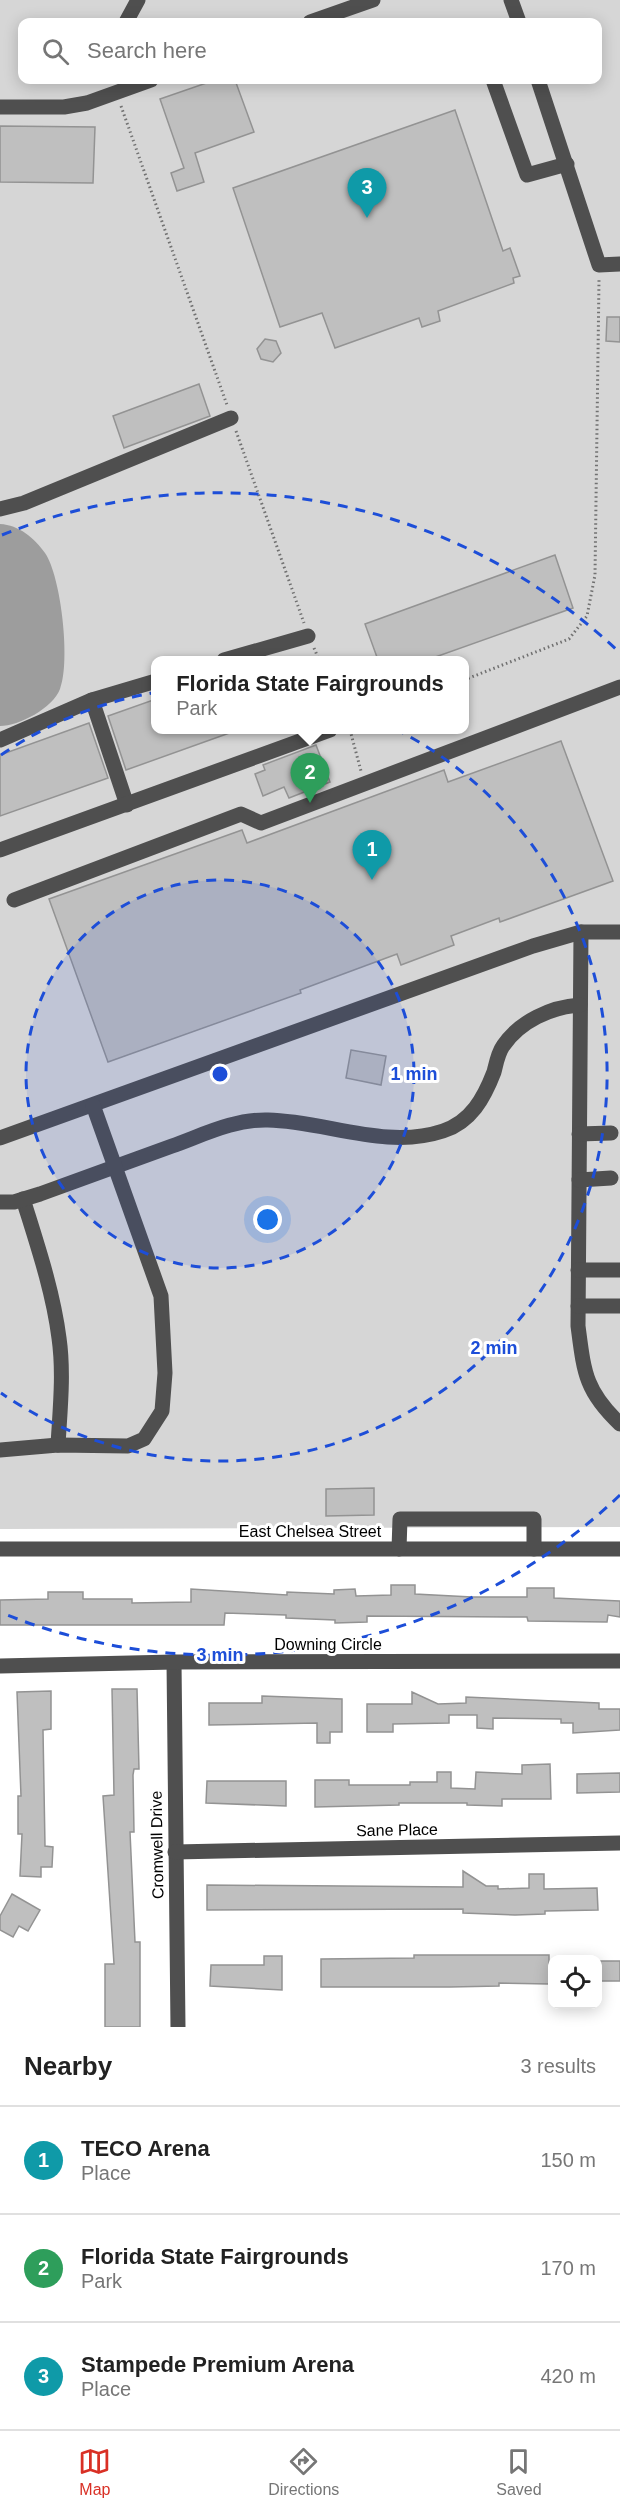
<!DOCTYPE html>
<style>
:root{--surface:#fff;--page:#f6f6f6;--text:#222;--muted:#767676;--line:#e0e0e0;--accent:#d93025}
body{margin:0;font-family:Helvetica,sans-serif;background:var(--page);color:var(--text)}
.controls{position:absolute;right:18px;bottom:18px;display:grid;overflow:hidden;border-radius:12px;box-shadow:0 3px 15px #0003}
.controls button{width:54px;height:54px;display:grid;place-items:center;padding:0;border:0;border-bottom:2px solid var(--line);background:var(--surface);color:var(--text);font:30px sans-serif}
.you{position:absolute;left:268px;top:1220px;width:21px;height:21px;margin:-15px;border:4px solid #fff;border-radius:50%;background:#1a73e8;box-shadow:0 0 0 9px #1a73e833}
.badge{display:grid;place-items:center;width:39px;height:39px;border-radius:50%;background:var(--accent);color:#fff;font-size:20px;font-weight:700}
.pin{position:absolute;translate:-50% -50px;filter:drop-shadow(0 2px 3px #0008)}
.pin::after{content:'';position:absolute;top:32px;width:21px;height:18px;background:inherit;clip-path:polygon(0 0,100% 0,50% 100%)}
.popup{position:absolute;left:151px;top:656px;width:318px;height:78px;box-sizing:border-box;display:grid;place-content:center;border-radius:12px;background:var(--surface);filter:drop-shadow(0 2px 4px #0005);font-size:20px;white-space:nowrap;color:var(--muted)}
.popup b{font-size:22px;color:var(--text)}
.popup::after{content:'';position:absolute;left:50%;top:100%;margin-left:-12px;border:12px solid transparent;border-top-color:var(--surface)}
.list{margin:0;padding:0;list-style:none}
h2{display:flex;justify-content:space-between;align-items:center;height:78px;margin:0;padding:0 24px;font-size:26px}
h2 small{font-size:20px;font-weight:400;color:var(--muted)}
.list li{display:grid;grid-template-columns:39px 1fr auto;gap:18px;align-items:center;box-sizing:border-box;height:108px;padding:0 24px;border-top:2px solid var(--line)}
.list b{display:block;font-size:22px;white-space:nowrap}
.list p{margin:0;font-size:20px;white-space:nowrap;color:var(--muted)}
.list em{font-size:20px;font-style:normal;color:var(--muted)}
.icon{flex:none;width:33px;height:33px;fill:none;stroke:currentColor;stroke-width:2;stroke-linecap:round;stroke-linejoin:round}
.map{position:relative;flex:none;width:620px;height:2027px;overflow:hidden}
.search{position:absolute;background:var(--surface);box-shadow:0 3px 15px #0003;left:18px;right:18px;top:18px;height:66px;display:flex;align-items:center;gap:15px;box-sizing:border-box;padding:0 21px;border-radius:12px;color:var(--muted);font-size:22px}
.sheet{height:402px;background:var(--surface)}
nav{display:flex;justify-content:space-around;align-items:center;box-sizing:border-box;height:84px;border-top:2px solid var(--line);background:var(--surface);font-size:16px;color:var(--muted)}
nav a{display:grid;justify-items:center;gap:3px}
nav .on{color:var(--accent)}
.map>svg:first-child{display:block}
.green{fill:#d6d6d6;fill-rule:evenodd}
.water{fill:#9d9d9d}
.building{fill:#bfbfbf;stroke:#939393;stroke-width:1.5}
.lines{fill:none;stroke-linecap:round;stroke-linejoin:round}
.path{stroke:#717171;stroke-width:3;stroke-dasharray:1.5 3;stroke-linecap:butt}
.minor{stroke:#4f4f4f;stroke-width:15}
.ring{fill:none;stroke:#1d4ed8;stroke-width:3;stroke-dasharray:10 8}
.labels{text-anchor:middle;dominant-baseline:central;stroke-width:6;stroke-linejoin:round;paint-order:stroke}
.street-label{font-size:16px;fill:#000;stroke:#fff}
.centre{fill:#1d4ed8;stroke:#fff;stroke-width:3}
.ring-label{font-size:18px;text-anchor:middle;font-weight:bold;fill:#1d4ed8;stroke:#fff;stroke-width:6;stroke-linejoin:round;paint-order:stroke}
</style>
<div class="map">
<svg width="620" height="2027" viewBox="0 0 620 2027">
<rect width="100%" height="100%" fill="#fff"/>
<path class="green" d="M0,0H620V1527L0,1529ZM22,22H598V80H22ZM156,660H464V730H156Z"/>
<path class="water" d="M0,524C19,525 34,538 45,553C61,576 71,662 60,689C53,708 19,726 0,726Z"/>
<g class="building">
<path d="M215,80H235L254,132L195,153L204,182L177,191L171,173L184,168L160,99Z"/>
<path d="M455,110L503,251L510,248L520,276L513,278L514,283L438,311L440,321L422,327L419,318L335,348L322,313L280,327L233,188Z"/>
<path d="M0,126L95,127L93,183L0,182Z"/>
<path d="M607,317H620V342L606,341Z"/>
<path d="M265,339L276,341L281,353L273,362L261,359L257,349Z"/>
<path d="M199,384L210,416L124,448L113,416Z"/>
<path d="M555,555L573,608L427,660H378L365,624Z"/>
<path d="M156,699V729L235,731L126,770L108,716Z"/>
<path d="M89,723L108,778L0,816V755Z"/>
<path d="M561,741L613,881L500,922L499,918L451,936L454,945L401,965L397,954L300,990L301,993L108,1062L49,899L242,830L247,843L444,770L448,782Z"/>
<path d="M316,745L330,782L289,798L284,787L263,796L255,774L265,770L263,765Z"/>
<path d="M351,1050L386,1056L381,1085L346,1078Z"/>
<path d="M374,1488V1515L326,1516V1489Z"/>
<path d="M391,1585H415V1594L472,1597H527V1588H554V1598L620,1601V1617L608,1615L607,1622L528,1621L527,1617L367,1616V1622L335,1623V1620L286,1618V1615L225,1613L224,1625H0V1600L48,1599V1592H83V1599H132V1603L191,1602V1589L287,1595V1592L334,1594V1590L355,1589L356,1596L391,1595Z"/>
<path d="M112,1689H137L139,1769H134L133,1775L134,1832H130L135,1942H140V2027H105V1964H114L103,1796L114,1795Z"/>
<path d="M51,1691V1729L43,1730L45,1846L53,1847L52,1867H41V1877L20,1876L22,1834H18V1796H21L17,1692Z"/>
<path d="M412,1692L438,1704L466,1703V1697L599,1703V1709H620V1730L573,1733V1723H561V1719L493,1718V1729L477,1728V1715H449V1723L393,1724V1732H367V1704H412Z"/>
<path d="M262,1696L342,1699V1732H330V1743H317V1723L209,1725V1703H262Z"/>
<path d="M550,1764L551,1799H502V1806L467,1805V1803H399V1805L315,1807V1780H349V1785H410V1782H437V1772H451V1788L475,1789L476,1772L522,1774V1765Z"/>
<path d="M620,1773V1792L577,1793V1774Z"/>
<path d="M207,1781H286V1806L206,1803Z"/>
<path d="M463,1871L486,1886H498V1889L529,1888V1874H544V1889L597,1888L598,1910L545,1911V1914L515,1915L463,1913V1909L207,1910V1885L463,1887Z"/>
<path d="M12,1894L40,1910L28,1931L19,1926L13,1937L0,1930V1916Z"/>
<path d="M414,1955H549V1984L499,1983V1986L450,1987H321V1959L414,1958Z"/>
<path d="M264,1956H282V1990L210,1986L211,1965H264Z"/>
<rect x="597" y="1961" width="23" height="20"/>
</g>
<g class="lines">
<g class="path">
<path d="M121,106L227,405"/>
<path d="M236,431L304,623"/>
<path d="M314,648L319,660"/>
<path d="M464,680L569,639L587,616L595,575L599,280"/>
<path d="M350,730L361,771"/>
</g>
<g class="minor">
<path d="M511,0L519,22"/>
<path d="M126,22L138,0"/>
<path d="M310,22L373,0"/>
<path d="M493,80L527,175L567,164"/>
<path d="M538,80L599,265L620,264"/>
<path d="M0,107H64L87,103L151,80"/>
<path d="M0,509L24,503L231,418"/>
<path d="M224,660L308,636"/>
<path d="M92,700L156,681"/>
<path d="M0,740L92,700L127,805"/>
<path d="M0,850L330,730"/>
<path d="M14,900L241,814L261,823L620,687"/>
<path d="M581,932L578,1326C584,1372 585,1391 620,1424"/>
<path d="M579,1134L611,1133"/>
<path d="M0,1138L533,946L581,932H620"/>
<path d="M579,1180L611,1178"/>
<path d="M23,1199C37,1244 53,1291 59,1338C64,1373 60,1410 58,1445"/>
<path d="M0,1202H14L40,1194C84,1178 128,1162 172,1146C203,1135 234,1119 268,1120C325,1121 386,1150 443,1131C471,1122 484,1098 494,1072C496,1064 498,1053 503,1046C520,1021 551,1007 580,1005"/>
<path d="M578,1270H620"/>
<path d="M578,1306H620"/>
<path d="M0,1450L58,1445L128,1446L144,1439L162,1411L165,1373L161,1296L93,1105"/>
<path d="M0,1549H620"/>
<path d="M399,1549L400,1519H534V1549"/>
<path d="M174,1662L178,2027"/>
<path d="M0,1666L174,1662L620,1661"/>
<path d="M175,1852L620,1843"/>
</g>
</g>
<circle cx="220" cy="1074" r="194" fill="#1d4ed8" fill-opacity=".12"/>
<g class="ring">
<circle cx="220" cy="1074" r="194"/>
<path d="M1 755A387 387 0 1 1 1 1393"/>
<path d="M620 1495A581 581 0 0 1 2 1613M2 535A581 581 0 0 1 620 653"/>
</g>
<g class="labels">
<g class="street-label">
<text x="310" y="1531">East Chelsea Street</text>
<text x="328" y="1644">Downing Circle</text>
<text transform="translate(397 1830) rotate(-1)">Sane Place</text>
<text transform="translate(157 1845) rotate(-91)">Cromwell Drive</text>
</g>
</g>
<circle cx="220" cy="1074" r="9" class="centre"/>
<g class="ring-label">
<text x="414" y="1080">1 min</text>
<text x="494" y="1354">2 min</text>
<text x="220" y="1661">3 min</text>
</g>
</svg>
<div class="controls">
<button><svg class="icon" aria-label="locate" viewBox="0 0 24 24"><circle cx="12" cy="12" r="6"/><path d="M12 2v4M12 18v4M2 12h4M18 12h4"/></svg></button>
</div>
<div class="you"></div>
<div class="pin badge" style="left:372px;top:880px;background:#0f9aa8">1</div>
<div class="pin badge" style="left:310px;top:803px;background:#2e9e5b">2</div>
<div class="popup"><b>Florida State Fairgrounds</b>Park</div>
<div class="pin badge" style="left:367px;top:218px;background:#0f9aa8">3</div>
<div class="search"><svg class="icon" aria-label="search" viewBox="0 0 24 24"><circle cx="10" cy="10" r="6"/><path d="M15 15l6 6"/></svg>Search here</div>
</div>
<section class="sheet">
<h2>Nearby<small>3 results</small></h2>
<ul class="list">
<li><span class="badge" style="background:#0f9aa8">1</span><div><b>TECO Arena</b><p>Place</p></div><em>150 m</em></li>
<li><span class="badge" style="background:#2e9e5b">2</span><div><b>Florida State Fairgrounds</b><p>Park</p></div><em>170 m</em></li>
<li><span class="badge" style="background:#0f9aa8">3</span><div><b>Stampede Premium Arena</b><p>Place</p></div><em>420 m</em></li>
</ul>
</section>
<nav>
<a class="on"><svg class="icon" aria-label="map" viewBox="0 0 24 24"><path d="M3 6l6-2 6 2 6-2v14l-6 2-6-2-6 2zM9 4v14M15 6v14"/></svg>Map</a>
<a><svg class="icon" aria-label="directions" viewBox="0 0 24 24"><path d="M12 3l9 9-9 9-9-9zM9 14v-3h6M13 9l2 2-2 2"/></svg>Directions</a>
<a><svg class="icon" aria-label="saved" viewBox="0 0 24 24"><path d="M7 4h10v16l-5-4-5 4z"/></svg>Saved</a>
</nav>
